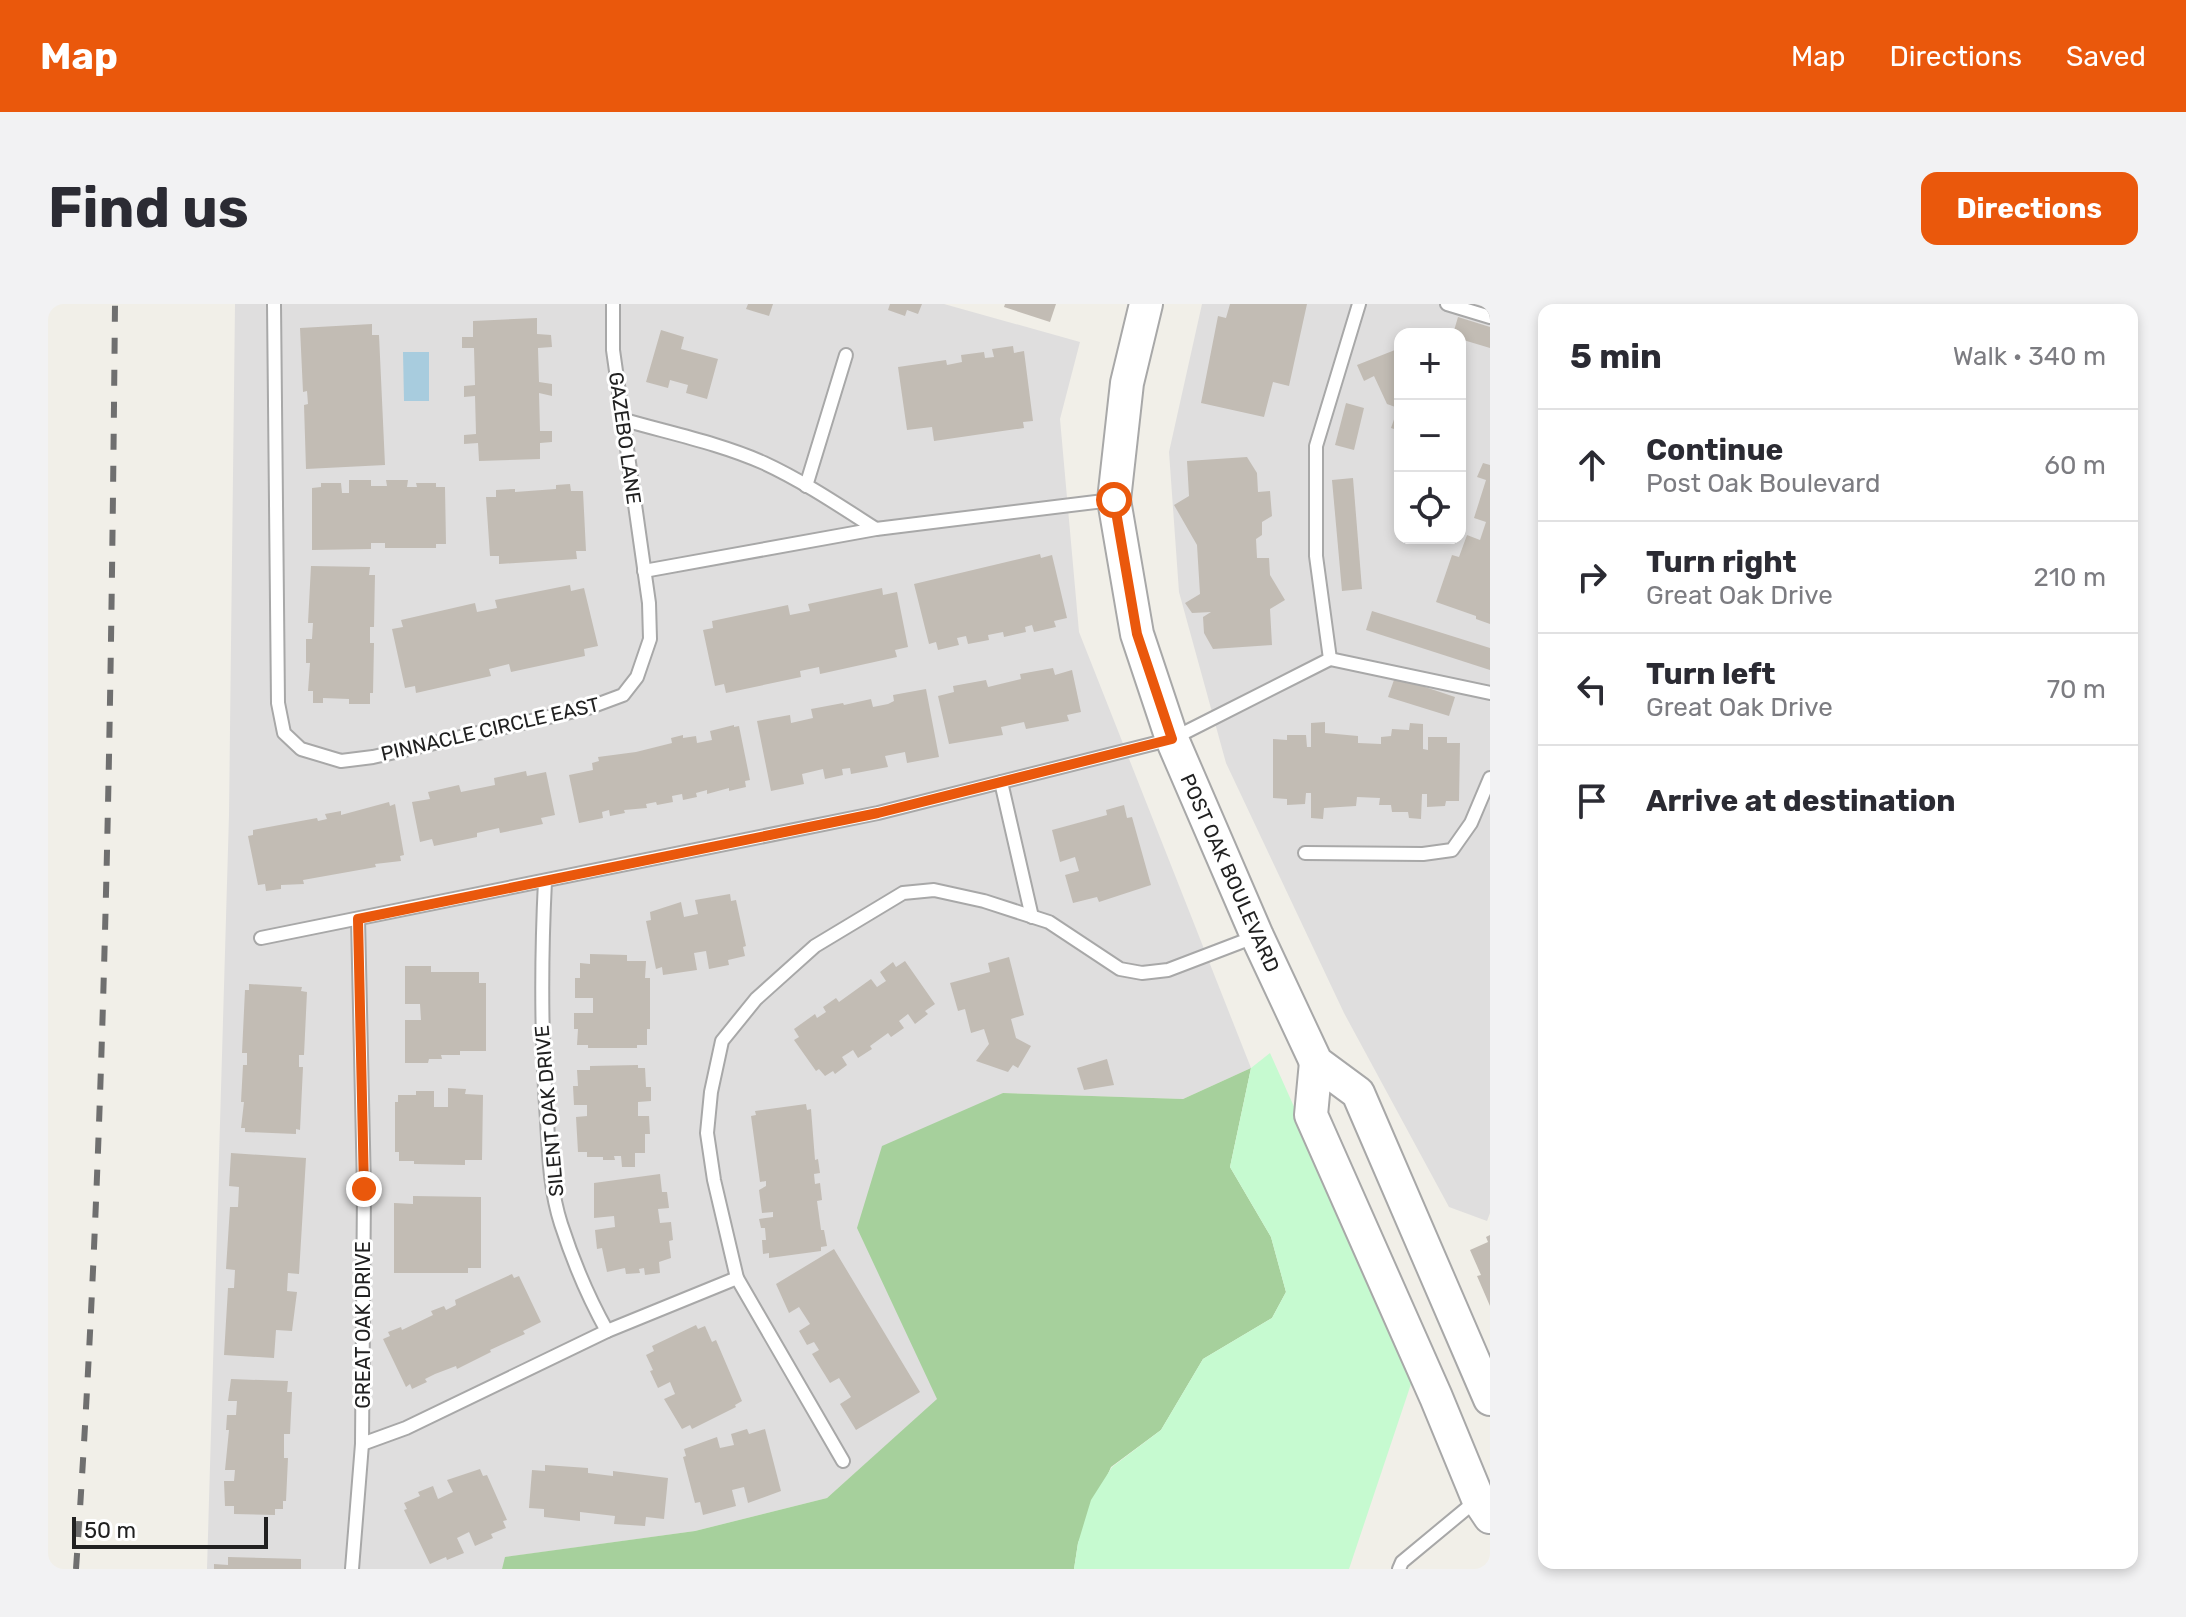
<!DOCTYPE html>
<meta charset="utf-8">
<style>
:root{--surface:#fff;--page:#f2f2f3;--text:#2b2b33;--muted:#7c7c81;--line:#e1e1e2;--accent:#ea580c}
body{margin:0;font-family:Rubik,sans-serif;background:var(--page);color:var(--text)}
.controls{position:absolute;right:24px;top:24px;display:grid;overflow:hidden;border-radius:16px;box-shadow:0 4px 12px #0003}
.controls button{width:72px;height:72px;display:grid;place-items:center;padding:0;border:0;border-bottom:2px solid var(--line);background:var(--surface);color:var(--text);font:40px sans-serif}
.scale{position:absolute;left:24px;bottom:20px;width:196px;box-sizing:border-box;padding-left:8px;border:4px solid #212121;border-top:0;font-size:22px;line-height:28px;white-space:nowrap;color:#212121;-webkit-text-stroke:6px #fff;paint-order:stroke}
.stop{position:absolute;width:24px;height:24px;margin:-18px;border:6px solid #ea580c;border-radius:50%;background:#fff}
.stop.end{background:#ea580c;border-color:#fff;box-shadow:0 2px 8px #0008}
.list{margin:0;padding:0;list-style:none}
h2{display:flex;justify-content:space-between;align-items:center;height:104px;margin:0;padding:0 32px;font-size:34px}
h2 small{font-size:26px;font-weight:400;color:var(--muted)}
.list li{display:grid;grid-template-columns:52px 1fr auto;gap:24px;align-items:center;box-sizing:border-box;height:112px;padding:0 32px;border-top:2px solid var(--line)}
.list b{display:block;font-size:30px;white-space:nowrap}
.list p{margin:0;font-size:26px;white-space:nowrap;color:var(--muted)}
.list em{font-size:26px;font-style:normal;color:var(--muted)}
.icon{flex:none;width:44px;height:44px;fill:none;stroke:currentColor;stroke-width:2;stroke-linecap:round;stroke-linejoin:round}
.map{position:relative;flex:none;width:1442px;height:1265px;overflow:hidden;border-radius:16px}
header{display:flex;align-items:center;gap:48px;box-sizing:border-box;height:112px;padding:0 40px;background:var(--accent);color:#fff}
header strong{font-size:38px}
nav{display:flex;gap:44px;margin-inline-start:auto;font-size:28px}
.intro{display:flex;align-items:center;justify-content:space-between;box-sizing:border-box;height:192px;padding:0 48px}
h1{margin:0;font-size:56px}
.button{padding:20px 36px;border-radius:16px;background:var(--accent);color:#fff;font-size:28px;font-weight:700}
main{display:flex;gap:48px;padding:0 48px}
aside{flex:1;background:var(--surface);border-radius:16px;box-shadow:0 4px 12px #0003}
.map>svg:first-child{display:block}
.residential{fill:#dfdede;fill-rule:evenodd}
.forest{fill:#a6d09c}
.park{fill:#c6fad0}
.water{fill:#a8ccde}
.building{fill:#c2bcb4}
.lines{fill:none;stroke-linecap:round;stroke-linejoin:round}
.service-casing{stroke:#a8a8a8;stroke-width:16}
.tertiary-casing{stroke:#a8a8a8;stroke-width:36}
.service{stroke:#fff;stroke-width:12}
.tertiary{stroke:#fff;stroke-width:32}
.rail{stroke:#6f6f6f;stroke-width:6;stroke-dasharray:16 16;stroke-linecap:butt}
.route{stroke:#ea580c;stroke-width:10}
.labels{text-anchor:middle;dominant-baseline:central;stroke-width:6;stroke-linejoin:round;paint-order:stroke}
.street-label{font-size:20px;fill:#212121;stroke:#fff}
</style>
<header>
<strong>Map</strong>
<nav><a>Map</a><a>Directions</a><a>Saved</a></nav>
</header>
<div class="intro"><h1>Find us</h1><a class="button">Directions</a></div>
<main>
<div class="map">
<svg width="1442" height="1265" viewBox="0 0 1442 1265">
<rect width="100%" height="100%" fill="#f1efe8"/>
<g class="residential">
<path d="M187,0H896L1032,38L1012,115L1031,328L1203,764L1135,795L955,789L810,924L890,1095L779,1194L647,1227L458,1253L454,1265H159L181,511Z"/>
<path d="M1154,0H1442V909L1439,917L1401,903L1296,709L1178,459L1131,288L1121,148ZM1352,30H1412V234H1352Z"/>
</g>
<path class="forest" d="M1203,764L1182,863L1223,933L1238,988L1224,1014L1155,1055L1113,1126L1063,1163L1030,1239L1026,1265H454L457,1253L647,1227L779,1194L889,1095L809,924L834,842L955,789L1135,795Z"/>
<path class="park" d="M1222,749L1366,1071L1301,1265H1026L1030,1239L1043,1196L1064,1163L1113,1126L1155,1055L1224,1014L1238,988L1223,933L1182,863L1203,764Z"/>
<path class="water" d="M355,48H381V97H356Z"/>
<g class="building">
<path d="M700,0H725L721,12L698,5Z"/>
<path d="M842,0H874L870,10L859,6L857,12L840,6Z"/>
<path d="M957,0H1008L1002,18L956,3Z"/>
<path d="M1182,0H1259L1241,82L1225,78L1216,113L1153,99L1170,12L1178,14Z"/>
<path d="M1410,13L1442,23V44L1412,35V30H1405Z"/>
<path d="M489,14V30L503,31L504,43L490,44L491,78L504,80V92L491,89L492,127H504V138L492,139V155L431,157L430,139L416,140V131L428,130L427,92L416,93V82L427,81L426,44H414V33H425V17Z"/>
<path d="M324,20V31H331L337,161L258,165L256,101L260,100L259,87L255,88L252,24Z"/>
<path d="M613,26L636,33L633,45L670,55L659,95L638,89L640,81L622,76L620,84L598,78Z"/>
<path d="M965,42L966,49L976,47L985,117L975,118L976,124L886,137L884,123L859,126L850,63L898,56L899,61L914,58L913,51L936,48L937,54L946,53L944,45Z"/>
<path d="M1352,44V127L1343,124L1350,104L1339,100L1326,72L1316,77L1309,61Z"/>
<path d="M1298,99L1316,104L1306,146L1287,141Z"/>
<path d="M1199,153L1209,169L1210,188L1222,187L1224,212L1214,218V231L1208,235L1209,254H1221L1222,271L1237,296L1222,305L1224,341L1165,345L1156,329L1155,313L1163,308L1144,309L1137,299L1152,290L1149,241L1126,201L1141,192L1139,157Z"/>
<path d="M1435,159L1442,161V320L1428,315V312L1388,298L1404,251L1411,253L1419,231L1432,236L1438,218L1426,214L1438,176L1429,173Z"/>
<path d="M1305,174L1314,285L1294,287L1284,176Z"/>
<path d="M301,176H323V182H339L338,176H360L359,183H369L368,179H388V183H397L398,240H388V244H337V239H323V245L264,246V184L273,183V179H293L294,189H301Z"/>
<path d="M522,180L523,187H535L538,247H528L529,255L451,260V252H442L438,193H448V186L467,185V188L508,185V181Z"/>
<path d="M992,250L993,254L1004,251L1019,314L1006,317L1008,323L986,328L984,321L977,323L978,328L956,333L955,328L940,331L941,336L920,340L918,332L909,334L911,341L890,346L888,338L881,340L866,280Z"/>
<path d="M263,262L322,263L321,271H327L326,323H322V339H326L325,389H322V400H301V395L275,394V399H265V387H260L262,359H258V335H264L265,319H260Z"/>
<path d="M522,281L523,287L536,284L550,342L536,345L537,352L463,368L461,360L441,365L443,372L368,389L367,382L357,384L344,325L355,323L353,316L427,299L429,308L449,304L447,296Z"/>
<path d="M834,284L835,291L849,288L860,343L847,346L849,353L772,370L771,363L752,367L753,373L678,389L676,380L667,382L655,326L665,324L664,317L740,301L742,311L762,307L760,300Z"/>
<path d="M1324,307L1442,344V366L1318,326Z"/>
<path d="M1005,364L1007,371L1024,366L1033,408L1019,411L1021,417L978,425L976,418L953,423L955,431L901,440L890,392L906,388L905,382L938,376L940,383L973,375L972,370Z"/>
<path d="M1347,373L1407,393L1401,412L1340,393Z"/>
<path d="M878,385L891,453L859,459L857,448L837,452L840,463L803,470L802,464L794,465L795,471L777,475L775,465L754,470L756,480L723,487L709,417L742,411L743,419L765,414L763,405L795,399L796,401L823,395L825,403L840,400L846,397L845,391Z"/>
<path d="M1277,418V429L1310,432V439L1333,440V433L1343,432L1344,425L1361,426L1362,419L1375,420V445L1380,446V433H1399V439H1412L1411,497H1398L1397,502L1379,503V490H1374L1373,515L1361,514L1360,508H1344L1343,501H1331L1332,494L1309,493L1308,502L1276,504L1275,515L1263,514V489H1258L1257,500L1239,501V495L1225,494V435L1239,436V431H1258L1259,443H1263V419Z"/>
<path d="M686,421V423L691,422L702,476L697,477L698,483L681,487V484L659,490V486L648,489L649,493L635,496L634,490L624,492L625,498L609,501L608,498L598,500L599,504L576,506L577,509L562,512L561,506L554,508L555,514L531,519L521,471L545,466L544,459L551,457L550,453L588,448L624,439L623,434L635,431V434L648,432L649,439L664,436L662,427Z"/>
<path d="M478,467L479,472L498,468L507,511L493,514L495,520L452,529L451,524L429,529V533L386,542L384,535L372,538L364,498L382,495L380,488L411,481L413,488L447,481L446,474Z"/>
<path d="M341,498L342,502L347,500L356,551L352,552L353,557L327,560L328,563L255,576L256,580L233,581V585L218,587L217,580L210,581L200,532L205,531V526L269,514L270,517L279,515L277,510L293,507V511Z"/>
<path d="M1076,501L1079,514L1084,513L1103,581L1051,598L1049,593L1025,599L1017,571L1031,567L1027,553L1012,558L1004,526L1059,511L1058,506Z"/>
<path d="M682,590L683,597L688,596L698,642L695,643L697,652L680,656L681,661L661,665L658,647L646,649L649,666L615,671L614,663L608,665L598,617L603,616L602,608L633,598L636,613L650,610L647,596Z"/>
<path d="M542,650L579,651V657H598L597,674H602V725H599V741H589V744H540V741H529L530,725H526V709H545V694H527V674H532V659L542,660Z"/>
<path d="M961,653L976,711L963,715L968,734L983,742L970,764L965,761L960,768L928,757L941,740L936,725L923,729L917,705L910,707L902,679L942,668L940,659Z"/>
<path d="M857,657L887,700L877,707L880,710L867,720L860,710L851,717L856,724L843,733L840,729L822,742L824,745L810,754L805,746L794,753L799,761L787,770L785,767L777,772L771,765L768,767L746,736L751,733L746,725L767,710L769,714L778,708L775,703L788,694L791,698L823,675L829,683L838,677L832,668L845,658L848,663Z"/>
<path d="M357,662H383V668H431V679H438V747H412V751H393L394,755H381L380,759H357V716H373L372,700H357Z"/>
<path d="M201,680L254,683L253,687L259,688L256,751H251V763H255L252,826L248,825V830L197,828V824H193L196,798H193L195,761H199V749H194L197,686H201Z"/>
<path d="M1059,755L1066,781L1036,786L1029,764Z"/>
<path d="M590,761V764H597L598,783H603V797L590,798V812H601L602,830H597V849H587V863H574L573,852H566L567,856H555V853H539V848H530L528,813L539,812V801H526L525,782H530L529,766H542V762Z"/>
<path d="M400,784L418,785L417,790L435,791L434,856H417V861L366,860V857H351V848H347V798H350V791H368V787H386V803H400Z"/>
<path d="M758,800L759,806L763,805L767,856L770,855L772,869L766,870L767,880L772,879L774,896L769,897L773,926H776L779,942L773,943V947L721,954V949L715,950L714,936H718L717,924H713L711,915L725,913V908L714,909L711,886L718,882V877L712,878L703,812L708,811L707,807Z"/>
<path d="M183,849L258,854L251,970L240,969L239,987L249,988L244,1027L228,1026L226,1054L176,1051L180,984H186L187,966L178,965L182,903H190L191,883L181,882Z"/>
<path d="M612,870L614,888H619L621,904L610,905L612,919L623,918L625,936L621,937L623,954L611,958L612,969L597,971L596,964L591,965L592,969L578,970L577,964L559,968L554,944L549,945L547,926L567,923L566,912L546,914V879Z"/>
<path d="M365,892L433,893V964H420V969H346V899L365,900Z"/>
<path d="M1442,931V1002L1429,972L1433,971L1422,946L1440,938L1438,933Z"/>
<path d="M786,945L872,1088L808,1126L792,1100L803,1093L791,1074L782,1079L764,1050L771,1046L766,1038L759,1041L751,1027L762,1020L751,1003L741,1009L728,980Z"/>
<path d="M464,970L466,974L471,972L493,1018L475,1027L477,1030L442,1046L443,1048L409,1065L408,1062L387,1070L377,1075L379,1078L364,1085L362,1080L358,1083L335,1035L342,1032L340,1028L353,1023L354,1026L385,1011L383,1007L396,1002L398,1006L408,1001L407,996Z"/>
<path d="M648,1021L650,1025L657,1022L664,1038L668,1036L694,1097L687,1101L688,1103L644,1125L642,1121L634,1125L616,1095L627,1090L622,1078L610,1084L602,1067L605,1066L598,1051L606,1047L604,1042Z"/>
<path d="M183,1075L240,1077L239,1088H244L242,1130H236V1154H240L238,1197H235V1205H227V1211L186,1210V1202H177L176,1177H186L187,1166H177L181,1126H178L179,1111H188L189,1097H180Z"/>
<path d="M699,1125L701,1130L717,1125L733,1187L700,1199L696,1183L684,1186L688,1202L655,1211L652,1198L647,1199L635,1153L638,1152L636,1145L669,1133L672,1144L686,1141L683,1130Z"/>
<path d="M497,1161L540,1164V1169L565,1172V1167L620,1174L616,1215L598,1213L597,1222L566,1220L567,1212L532,1208V1217L496,1213V1205L481,1204L484,1166L497,1167Z"/>
<path d="M432,1165L435,1172L439,1171L459,1216L455,1217L458,1224L443,1230L445,1234L427,1242L421,1228L409,1234L416,1249L399,1256L398,1253L382,1260L356,1206L359,1205L356,1199L372,1192L370,1188L385,1182L390,1195L405,1188L399,1176Z"/>
<path d="M180,1253L253,1255V1265H166V1260L180,1261Z"/>
</g>
<g class="lines">
<defs>
<g id="service">
<path d="M226,0L230,399L236,429L253,445L293,457L325,453L540,404L575,391L589,373L602,335L601,299L565,46V0"/>
<path d="M1399,0L1442,13"/>
<path d="M573,115C621,129 671,139 716,159C755,177 792,202 828,225"/>
<path d="M758,182L798,51"/>
<path d="M596,267L828,225L1064,196"/>
<path d="M1282,355L1442,389"/>
<path d="M953,478L984,613"/>
<path d="M1257,549L1375,550L1404,546L1423,519L1442,474"/>
<path d="M497,577C493,657 493,736 499,816C501,851 502,886 513,920C525,957 540,993 559,1027"/>
<path d="M213,634L830,509L1124,435L1282,355L1268,252V142L1311,0"/>
<path d="M314,1140L358,1124L559,1027L689,974"/>
<path d="M795,1157L689,974L666,876L659,829L663,788L674,737L708,695L767,642L855,589L886,586L936,597L1001,618L1072,665L1094,669L1120,666L1209,632"/>
<path d="M304,1265L314,1140L316,885L310,615"/>
<path d="M1351,1265L1354,1258L1430,1195"/>
</g>
<g id="tertiary">
<path d="M1098,0L1079,79L1066,196L1089,330L1124,435L1209,632L1268,758L1310,789L1442,1095"/>
<path d="M1268,758L1263,811L1388,1093L1430,1195L1442,1213"/>
</g>
</defs>
<use href="#service" class="service-casing"/>
<use href="#tertiary" class="tertiary-casing"/>
<use href="#service" class="service"/>
<use href="#tertiary" class="tertiary"/>
<path class="rail" d="M28,1265C57,844 63,422 67,0"/>
</g>
<g class="lines">
<path class="route" d="M316,885L310,615L830,509L1124,435L1089,330L1066,196"/>
</g>
<g class="labels">
<g class="street-label">
<text transform="translate(577 134) rotate(82)">GAZEBO LANE</text>
<text transform="translate(442 425) rotate(-13)">PINNACLE CIRCLE EAST</text>
<text transform="translate(1182 569) rotate(66)">POST OAK BOULEVARD</text>
<text transform="translate(501 807) rotate(-95)">SILENT OAK DRIVE</text>
<text transform="translate(315 1021) rotate(-90)">GREAT OAK DRIVE</text>
</g>
</g>
</svg>
<div class="controls">
<button>+</button>
<button>−</button>
<button><svg class="icon" aria-label="locate" viewBox="0 0 24 24"><circle cx="12" cy="12" r="6"/><path d="M12 2v4M12 18v4M2 12h4M18 12h4"/></svg></button>
</div>
<div class="scale">50 m</div>
<div class="stop" style="left:1066px;top:196px"></div>
<div class="stop end" style="left:316px;top:885px"></div>
</div>
<aside>
<h2>5 min<small>Walk · 340 m</small></h2>
<ul class="list">
<li><svg class="icon" aria-label="ahead" viewBox="0 0 24 24"><path d="M12 20V5M6 11l6-6 6 6"/></svg><div><b>Continue</b><p>Post Oak Boulevard</p></div><em>60 m</em></li>
<li><svg class="icon" aria-label="right" viewBox="0 0 24 24"><path d="M7 20v-9h11M14 6l5 5-5 5"/></svg><div><b>Turn right</b><p>Great Oak Drive</p></div><em>210 m</em></li>
<li><svg class="icon" aria-label="left" viewBox="0 0 24 24"><path d="M17 20v-9H6M10 6l-5 5 5 5"/></svg><div><b>Turn left</b><p>Great Oak Drive</p></div><em>70 m</em></li>
<li><svg class="icon" aria-label="arrive" viewBox="0 0 24 24"><path d="M6 21V4h12l-3 4 3 4H6"/></svg><div><b>Arrive at destination</b></div></li>
</ul>
</aside>
</main>
